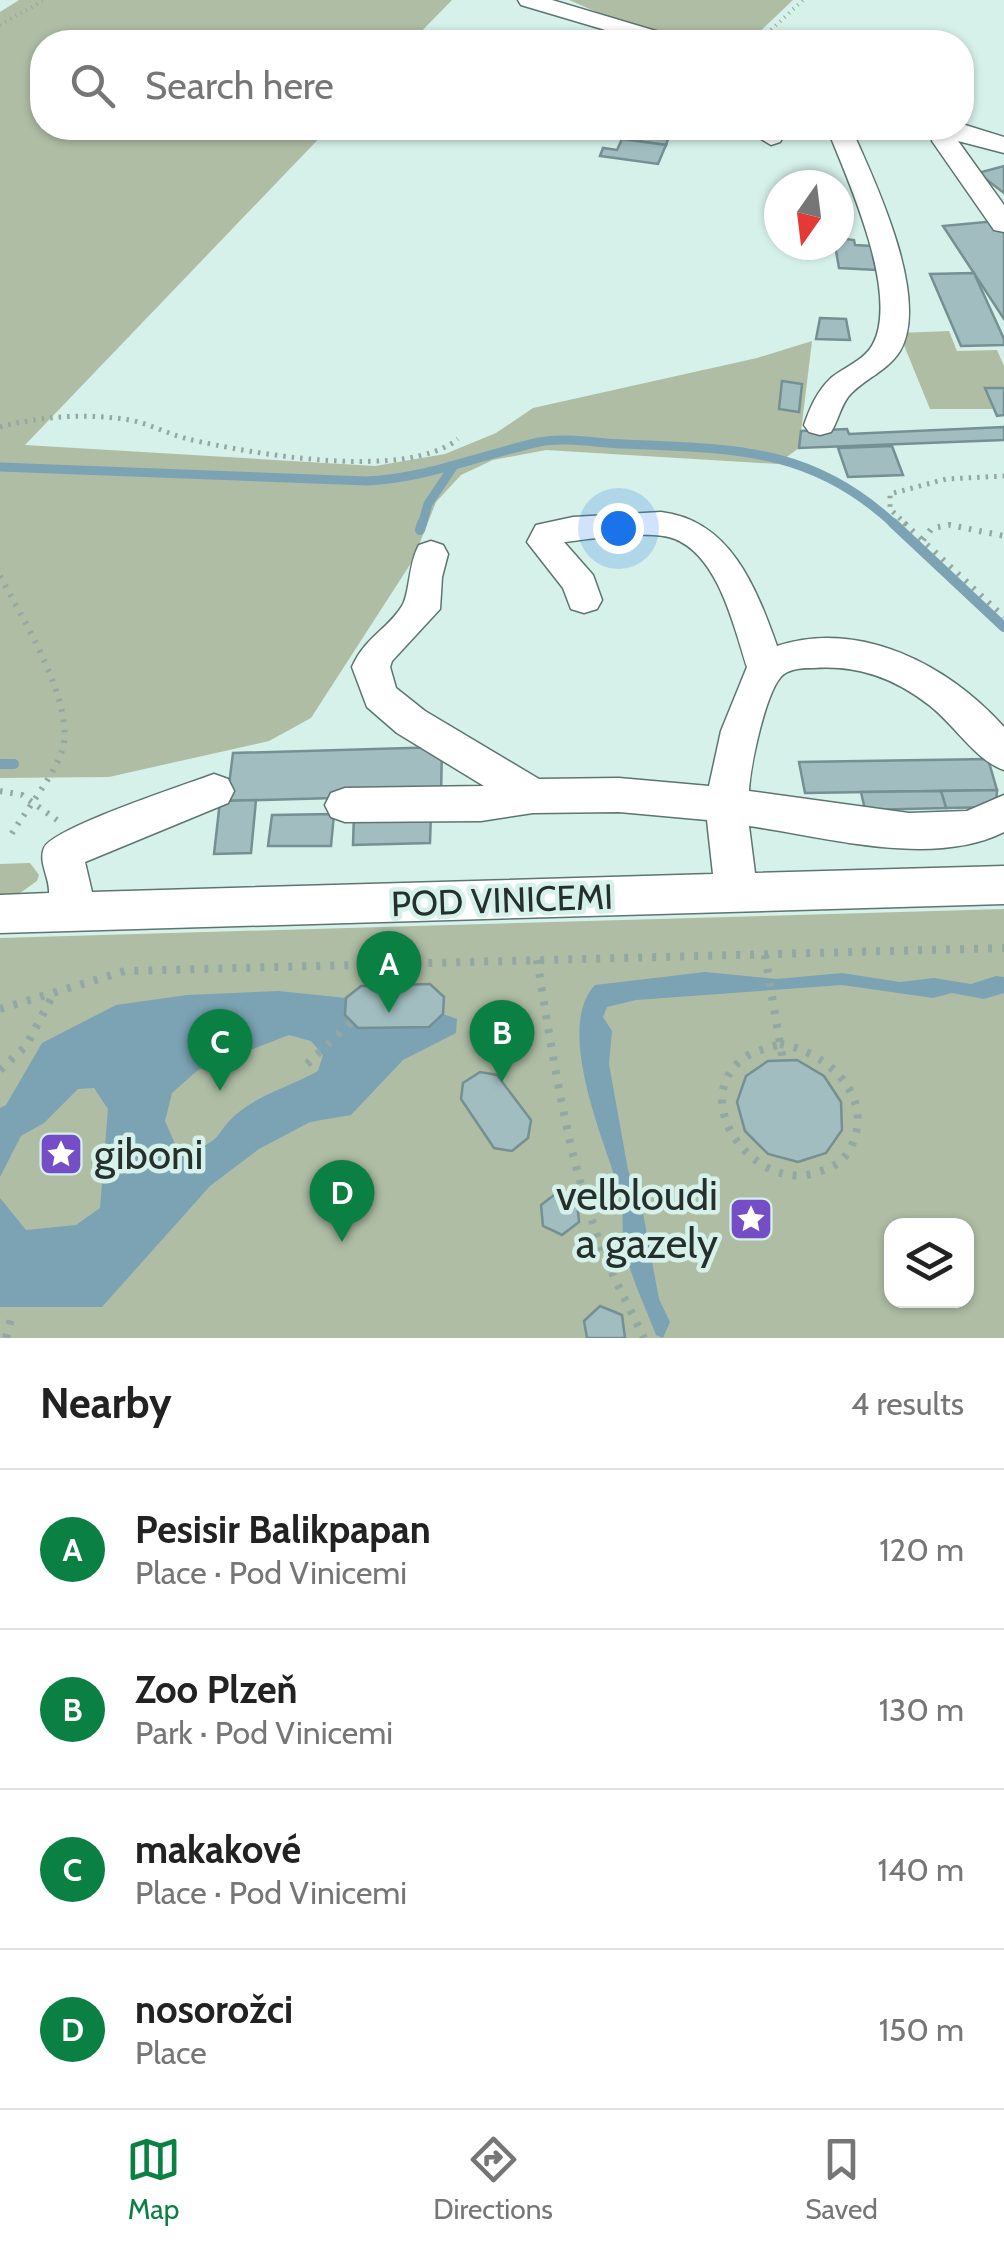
<!DOCTYPE html>
<meta charset="utf-8">
<style>
:root{--surface:#fff;--page:#f6f6f6;--text:#222;--muted:#767676;--line:#e0e0e0;--accent:#0b8043}
body{margin:0;font-family:Cabin,sans-serif;background:var(--page);color:var(--text)}
.controls{position:absolute;right:30px;bottom:30px;display:grid;overflow:hidden;border-radius:20px;box-shadow:0 2px 8px #0004}
.controls button{width:90px;height:90px;display:grid;place-items:center;padding:0;border:0;border-bottom:2px solid var(--line);background:var(--surface);color:var(--text);font:50px sans-serif}
.compass{position:absolute;left:764px;top:170px;width:90px;height:90px;border-radius:50%;background:var(--surface);box-shadow:0 2px 8px #0004;rotate:194deg}
.you{position:absolute;left:618px;top:528px;width:35px;height:35px;margin:-25px;border:8px solid #fff;border-radius:50%;background:#1a73e8;box-shadow:0 0 0 15px #1a73e833}
.badge{display:grid;place-items:center;width:65px;height:65px;border-radius:50%;background:var(--accent);color:#fff;font-size:32px;font-weight:700}
.pin{position:absolute;translate:-50% -82px;filter:drop-shadow(0 2px 5px #0008)}
.pin::after{content:'';position:absolute;top:52px;width:35px;height:30px;background:inherit;clip-path:polygon(0 0,100% 0,50% 100%)}
.list{margin:0;padding:0;list-style:none}
h2{display:flex;justify-content:space-between;align-items:center;height:130px;margin:0;padding:0 40px;font-size:42px}
h2 small{font-size:32px;font-weight:400;color:var(--muted)}
.list li{display:grid;grid-template-columns:65px 1fr auto;gap:30px;align-items:center;box-sizing:border-box;height:160px;padding:0 40px;border-top:2px solid var(--line)}
.list b{display:block;font-size:38px;white-space:nowrap}
.list p{margin:0;font-size:32px;white-space:nowrap;color:var(--muted)}
.list em{font-size:32px;font-style:normal;color:var(--muted)}
.icon{flex:none;width:55px;height:55px;fill:none;stroke:currentColor;stroke-width:2;stroke-linecap:round;stroke-linejoin:round}
.map{position:relative;flex:none;width:1004px;height:1338px;overflow:hidden}
.search{position:absolute;background:var(--surface);box-shadow:0 2px 8px #0004;left:30px;right:30px;top:30px;height:110px;display:flex;align-items:center;gap:25px;box-sizing:border-box;padding:0 35px;border-radius:40px;color:var(--muted);font-size:38px}
.sheet{height:770px;background:var(--surface)}
nav{display:flex;justify-content:space-around;align-items:center;box-sizing:border-box;height:140px;border-top:2px solid var(--line);background:var(--surface);font-size:28px;color:var(--muted)}
nav a{display:grid;justify-items:center;gap:5px}
nav .on{color:var(--accent)}
.map>svg:first-child{display:block}
.green{fill:#afbda5;fill-rule:evenodd}
.water{fill:#7ba3b4;fill-rule:evenodd}
.lines{fill:none;stroke-linecap:round;stroke-linejoin:round}
.stream-far1{stroke:#7ba3b4;stroke-width:9}
.stream{stroke:#7ba3b4;stroke-width:10}
.building{fill:#a1bdbf;stroke:#759092;stroke-width:2.5}
.minor-casing{stroke:#5d756f;stroke-width:3}
.path-far3{stroke:#93a8a2;stroke-width:4;stroke-dasharray:1 5;stroke-linecap:butt}
.path-far2{stroke:#93a8a2;stroke-width:5;stroke-dasharray:2.5 6;stroke-linecap:butt}
.path-far1{stroke:#93a8a2;stroke-width:6;stroke-dasharray:2.5 8;stroke-linecap:butt}
.path{stroke:#93a8a2;stroke-width:8;stroke-dasharray:4 10;stroke-linecap:butt}
.minor{fill:#fff;fill-rule:evenodd}
.labels{text-anchor:middle;dominant-baseline:central;stroke-width:9;stroke-linejoin:round;paint-order:stroke}
.street-label{font-size:35px;fill:#25302d;stroke:#d6f1ea}
.near-poi-label{font-size:42px;fill:#25302d;stroke:#d6f1ea;text-anchor:start}
</style>
<div class="map">
<svg width="1004" height="1338" viewBox="0 0 1004 1338">
<rect width="100%" height="100%" fill="#d6f1ea"/>
<g class="green">
<path d="M19,0H452L411,42H42V128H329L25,445L375,466L445,454L496,433L533,408L757,358L812,341L799,448L777,464L546,450L493,460L461,475L436,502L413,560L311,718L269,741L109,777L0,778V12Z"/>
<path d="M569,0H793L749,42H694L615,20Z"/>
<path d="M949,331L957,351L997,350L1004,366V388L985,389L993,409H930L899,333Z"/>
<path d="M30,863L39,875L37,881L20,893L0,894V864Z"/>
<path d="M1004,909V1338H0V938ZM892,1226H966V1300H892Z"/>
</g>
<g class="water">
<path d="M705,972L777,979L842,973L900,982L934,978L971,984L996,976L1004,977V993L984,999L952,993L933,998L842,985L636,1000L607,1007L603,1017L612,1031L609,1064L628,1170L643,1213L659,1299L670,1322L663,1338L656,1335C646,1309 633,1282 626,1255C620,1235 625,1213 620,1193C605,1142 554,1029 595,985Z"/>
<path d="M279,991L346,998L345,1015L358,1028L429,1027L443,1014L457,1019L456,1033L403,1060L351,1115L310,1122L259,1149L210,1186L102,1307H0V1198L26,1230L76,1225L100,1208L108,1109L94,1088L78,1089L44,1123L21,1136L0,1177V1108L6,1105L42,1043L116,1005L187,995ZM289,1035L311,1041L323,1055L318,1071C291,1086 263,1093 239,1112C214,1132 227,1138 190,1152L175,1144L165,1121L172,1093L198,1070Z"/>
</g>
<g class="lines">
<g class="stream-far1">
<path d="M0,467L367,481C427,478 481,455 539,442C565,437 597,443 624,444C732,449 811,446 895,525"/>
<path d="M422,525L428,504L453,467"/>
</g>
<g class="stream">
<path d="M893,523L1004,627"/>
<path d="M420,530L422,523"/>
<path d="M0,764H14"/>
</g>
</g>
<g class="building">
<path d="M618,128H633L670,133L666,145L622,139L625,132L617,131Z"/>
<path d="M622,139L666,145L658,164L600,156L603,148L617,150Z"/>
<path d="M1004,166V193L978,173Z"/>
<path d="M996,221L1004,233V319L943,226Z"/>
<path d="M839,238L854,240L855,245L872,246L876,270L839,268L835,245H839Z"/>
<path d="M974,273L1004,339V345L961,346L930,274Z"/>
<path d="M820,318L846,319L850,340L816,339Z"/>
<path d="M782,381L802,384L799,412L779,409Z"/>
<path d="M985,388H1004V415L997,416Z"/>
<path d="M1004,427V440L799,448L801,431L847,429L849,434Z"/>
<path d="M892,446L903,475L848,477L838,448Z"/>
<path d="M442,747L441,795L227,801L233,753Z"/>
<path d="M988,759L997,790L805,793L799,762Z"/>
<path d="M997,790L996,807L946,808L941,791Z"/>
<path d="M941,791L946,808L865,810L861,792Z"/>
<path d="M256,800L251,853L214,854L220,801Z"/>
<path d="M431,812L430,843L353,845L354,813Z"/>
<path d="M334,814L331,846H268L272,815Z"/>
<path d="M430,984L444,997L443,1014L429,1027L358,1028L345,1015L346,998L361,986Z"/>
<path d="M797,1060L824,1076L841,1102L842,1130L826,1153L798,1162L768,1154L745,1131L737,1102L746,1076L768,1061Z"/>
<path d="M480,1072L497,1075L531,1120L528,1138L512,1151L494,1148L461,1099L463,1083Z"/>
<path d="M558,1192L577,1202L579,1222L562,1235L543,1226L541,1205Z"/>
<path d="M600,1306L622,1315L625,1338H587L584,1321Z"/>
</g>
<g class="lines">
<defs>
<g id="minor">
<path d="M518,0H552L676,37L679,42H646L521,5Z"/>
<path d="M962,124L1004,137V153L958,141L1004,205V232L994,230L932,141L935,128H962Z"/>
<path d="M765,128H789L780,142L771,145L758,137Z"/>
<path d="M827,128H851C874,179 931,298 900,351C887,372 863,379 848,397C840,408 838,421 831,432L820,435L809,432L804,425C810,408 817,391 831,378C844,367 864,361 873,344C900,293 847,178 827,128Z"/>
<path d="M661,512C730,520 756,587 777,646C861,619 948,665 1004,727V770C975,760 954,724 929,705C894,678 858,665 814,668C805,668 793,668 784,674C766,687 750,768 749,791L909,813L967,811L1004,795V832C933,868 825,837 749,826L755,873L1004,866V904L0,933V895L49,893C50,878 38,862 44,848C52,828 187,784 214,774L228,779L234,791L228,803L85,862L92,892L713,874L707,820L619,812L533,813L481,821L345,822L331,817L325,805L331,793L345,788L484,786L397,733L367,707L352,667C365,637 387,630 402,606C410,594 408,564 419,545L431,541L443,545L448,554L442,577L440,609L392,661L390,667L396,688L425,711L539,779L619,778L709,786L721,731L747,667C734,627 719,557 675,539C652,529 590,539 564,542L593,575L602,600L597,609L584,613L571,609L563,588L527,542L536,525L573,517Z"/>
</g>
</defs>
<use href="#minor" class="minor-casing"/>
<g class="path-far3">
<path d="M0,25L44,0"/>
<path d="M758,42L803,0"/>
</g>
<g class="path-far2">
<path d="M0,427C41,416 88,413 130,420C150,424 168,434 188,439C252,454 406,481 458,439"/>
<path d="M907,525L890,509V494L946,479L1004,476"/>
</g>
<g class="path-far1">
<path d="M904,523L1004,617"/>
<path d="M923,540L932,528L950,525L1004,536"/>
<path d="M0,576C21,616 77,705 62,751C53,777 24,813 9,838"/>
<path d="M0,791L22,795L57,820"/>
</g>
<g class="path">
<path d="M765,955L783,1061"/>
<path d="M537,960C554,1061 568,1166 607,1261C618,1287 632,1313 644,1338"/>
<path d="M0,1009L125,971L1004,948"/>
<path d="M780,1044C826,1051 876,1096 851,1147C843,1163 831,1168 815,1173C755,1192 686,1101 744,1058C753,1051 769,1048 780,1044Z"/>
<path d="M307,1064L351,1022"/>
<path d="M0,1070L26,1046L54,993"/>
<path d="M6,1338L11,1319"/>
</g>
<use href="#minor" class="minor"/>
</g>
<defs>
<symbol id="sight-square" viewBox="-11 -11 22 22"><rect x="-9" y="-9" width="18" height="18" rx="4" fill="#754ec7" stroke="#d6f1ea"/><path d="M0-6L1.8-2.2L6-1.7L2.9 1.2L3.7 5.4L0 3.3L-3.7 5.4L-2.9 1.2L-6-1.7L-1.8-2.2Z" fill="#fff"/></symbol>
</defs>
<g fill-rule="evenodd">
<use href="#sight-square" x="36" y="1129" width="50" height="50"/>
<use href="#sight-square" x="726" y="1194" width="50" height="50"/>
</g>
<g class="labels">
<g class="street-label">
<text transform="translate(502 900) rotate(-2)">POD VINICEMI</text>
</g>
<g class="near-poi-label">
<text x="94" y="1154">giboni</text>
<text x="718" y="1195" text-anchor="end">velbloudi<tspan x="718" dy="48">a gazely</tspan></text>
</g>
</g>
</svg>
<div class="controls">
<button><svg class="icon" aria-label="layers" viewBox="0 0 24 24"><path d="M12 4l9 5-9 5-9-5zM3 14l9 5 9-5"/></svg></button>
</div>
<svg class="compass" viewBox="-18 -18 36 36"><path d="M0-13l5 13h-10z" fill="#e53935"/><path d="M0 13l5-13h-10z" fill="#767676"/></svg>
<div class="you"></div>
<div class="pin badge" style="left:389px;top:1013px">A</div>
<div class="pin badge" style="left:502px;top:1082px">B</div>
<div class="pin badge" style="left:220px;top:1091px">C</div>
<div class="pin badge" style="left:342px;top:1242px">D</div>
<div class="search"><svg class="icon" aria-label="search" viewBox="0 0 24 24"><circle cx="10" cy="10" r="6"/><path d="M15 15l6 6"/></svg>Search here</div>
</div>
<section class="sheet">
<h2>Nearby<small>4 results</small></h2>
<ul class="list">
<li><span class="badge">A</span><div><b>Pesisir Balikpapan</b><p>Place · Pod Vinicemi</p></div><em>120 m</em></li>
<li><span class="badge">B</span><div><b>Zoo Plzeň</b><p>Park · Pod Vinicemi</p></div><em>130 m</em></li>
<li><span class="badge">C</span><div><b>makakové</b><p>Place · Pod Vinicemi</p></div><em>140 m</em></li>
<li><span class="badge">D</span><div><b>nosorožci</b><p>Place</p></div><em>150 m</em></li>
</ul>
</section>
<nav>
<a class="on"><svg class="icon" aria-label="map" viewBox="0 0 24 24"><path d="M3 6l6-2 6 2 6-2v14l-6 2-6-2-6 2zM9 4v14M15 6v14"/></svg>Map</a>
<a><svg class="icon" aria-label="directions" viewBox="0 0 24 24"><path d="M12 3l9 9-9 9-9-9zM9 14v-3h6M13 9l2 2-2 2"/></svg>Directions</a>
<a><svg class="icon" aria-label="saved" viewBox="0 0 24 24"><path d="M7 4h10v16l-5-4-5 4z"/></svg>Saved</a>
</nav>
